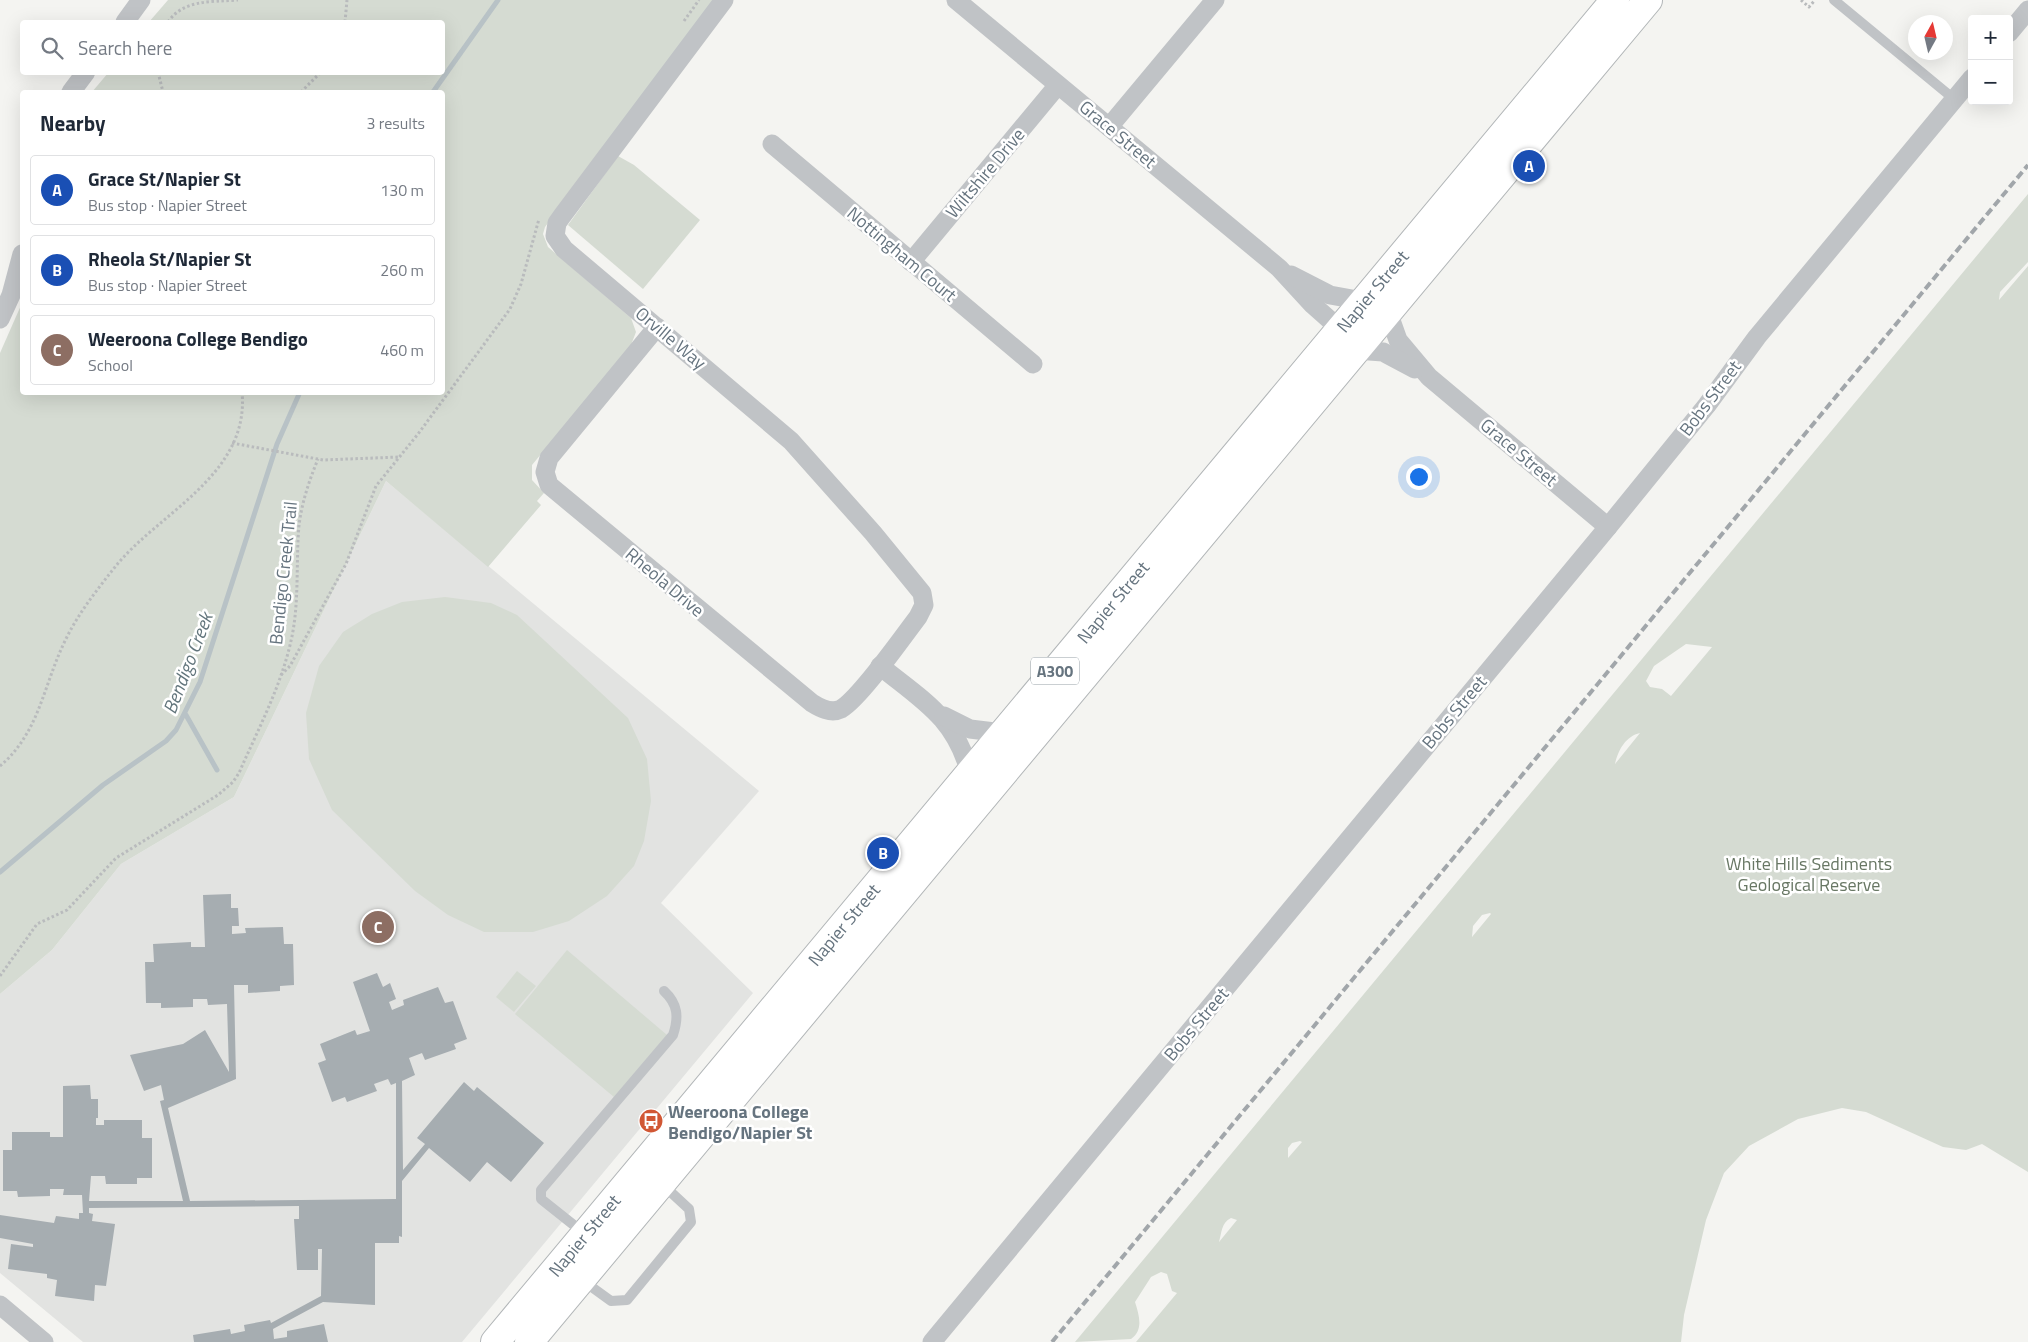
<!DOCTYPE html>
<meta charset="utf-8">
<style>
:root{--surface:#fff;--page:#f2f2f3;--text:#1f2937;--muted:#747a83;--line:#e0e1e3;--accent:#db2777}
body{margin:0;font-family:"Titillium Web",sans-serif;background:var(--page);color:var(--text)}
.controls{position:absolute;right:15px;top:15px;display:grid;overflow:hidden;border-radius:5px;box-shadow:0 5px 20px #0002}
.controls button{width:45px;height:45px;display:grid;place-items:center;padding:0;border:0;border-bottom:1px solid var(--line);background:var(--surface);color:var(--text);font:25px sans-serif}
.compass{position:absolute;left:1908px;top:15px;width:45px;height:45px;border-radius:50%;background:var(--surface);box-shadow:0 5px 20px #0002;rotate:8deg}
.you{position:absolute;left:1418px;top:476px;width:18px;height:18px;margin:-12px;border:4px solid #fff;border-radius:50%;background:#1a73e8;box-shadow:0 0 0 8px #1a73e833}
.badge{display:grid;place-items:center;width:32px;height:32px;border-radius:50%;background:var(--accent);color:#fff;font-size:16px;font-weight:700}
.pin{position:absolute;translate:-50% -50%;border:2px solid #fff;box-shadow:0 1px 5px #0006}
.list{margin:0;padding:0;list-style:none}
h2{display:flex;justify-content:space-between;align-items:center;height:65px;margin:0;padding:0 20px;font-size:21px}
h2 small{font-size:16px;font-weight:400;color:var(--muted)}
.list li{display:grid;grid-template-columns:32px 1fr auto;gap:15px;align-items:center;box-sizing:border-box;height:70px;margin:0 10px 10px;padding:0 10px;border:1px solid var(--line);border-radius:5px}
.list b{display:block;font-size:19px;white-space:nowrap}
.list p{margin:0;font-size:16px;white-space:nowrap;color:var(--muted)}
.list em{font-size:16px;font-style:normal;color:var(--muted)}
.icon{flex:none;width:28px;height:28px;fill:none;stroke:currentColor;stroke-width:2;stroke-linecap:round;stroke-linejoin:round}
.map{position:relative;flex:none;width:2028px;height:1342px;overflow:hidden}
.search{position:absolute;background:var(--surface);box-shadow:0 5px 20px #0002;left:20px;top:20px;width:425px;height:55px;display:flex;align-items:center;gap:12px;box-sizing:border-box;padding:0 18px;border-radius:5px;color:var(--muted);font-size:19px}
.panel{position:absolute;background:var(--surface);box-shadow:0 5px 20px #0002;left:20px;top:90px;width:425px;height:305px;border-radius:5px}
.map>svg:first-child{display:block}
.built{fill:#e2e3e1}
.green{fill:#d5dbd2;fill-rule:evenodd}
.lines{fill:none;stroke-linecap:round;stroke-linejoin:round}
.stream{stroke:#b8c2c6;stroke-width:5}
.building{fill:#a6adb1}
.trunk-casing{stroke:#b2b6b8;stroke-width:30}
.path{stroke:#b9bbbd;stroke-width:3;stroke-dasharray:2.5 2.5;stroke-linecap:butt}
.service{stroke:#c0c3c6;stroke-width:10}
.minor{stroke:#c0c3c6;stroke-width:19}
.trunk{stroke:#fff;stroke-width:28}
.rail{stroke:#a1a6aa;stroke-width:4;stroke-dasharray:8 4;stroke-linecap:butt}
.labels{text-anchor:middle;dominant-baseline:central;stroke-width:5;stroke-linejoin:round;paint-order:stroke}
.shield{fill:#fff;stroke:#949ea5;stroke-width:1}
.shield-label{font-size:16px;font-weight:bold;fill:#66747f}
.street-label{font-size:18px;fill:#66747f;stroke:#fff}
.park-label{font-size:18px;fill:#687764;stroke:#fff}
.poi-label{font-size:18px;font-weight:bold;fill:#66747f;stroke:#fff;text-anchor:start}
.water-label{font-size:19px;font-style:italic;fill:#62757c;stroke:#fff}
</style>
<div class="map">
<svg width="2028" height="1342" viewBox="0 0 2028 1342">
<rect width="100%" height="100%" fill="#f4f4f1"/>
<path class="built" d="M386,481L759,791L661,903L753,993L462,1342H83L0,1273V994L52,950L121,864L234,797Z"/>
<g class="green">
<path d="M168,0H715L545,227L543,234L548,247L631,318L636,332L631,345L532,465V480L544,493L537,501L541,505L488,567L386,481L234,797L121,864L52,950L0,994V353L22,303V392H442V92H92L108,73L442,72V22H149Z"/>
<path d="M618,156L634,165L700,220L643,289L568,225Z"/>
<path d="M2028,194V262L2000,292L1999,300L2028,266V1172L1982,1144L1966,1150L1943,1147L1866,1112L1842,1108L1798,1119L1749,1146L1724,1173L1706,1220L1684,1315L1681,1342H1136L1177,1293L1172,1291L1167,1274L1161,1272L1151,1277L1135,1302C1139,1315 1144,1330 1131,1339L1075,1342ZM1686,644L1712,647L1671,696L1662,689L1650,687L1646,681L1654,666ZM1640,733L1615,764C1618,750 1626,736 1640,733ZM1490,913L1491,914L1472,937L1473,926L1482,915ZM1300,1141L1302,1142L1288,1158V1148L1292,1143ZM1231,1218L1237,1220L1219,1242C1222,1232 1221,1223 1231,1218Z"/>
<path d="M445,597L491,603L517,615L628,718L647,759L651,801L644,841L634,866L607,896L569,921L533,932H484L448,915L415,891L332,810L309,759L306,713L319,666L343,632L372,614L402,602Z"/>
<path d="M567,950L667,1035L614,1097L515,1014Z"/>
<path d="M517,971L536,986L514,1012L496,997Z"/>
</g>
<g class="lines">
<g class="stream">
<path d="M433,92L498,0"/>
<path d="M186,715L217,770"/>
<path d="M0,872L103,785L166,741L176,730L200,682L277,444L300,392"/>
</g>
</g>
<path class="building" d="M231,894V908H238L239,926H232V934L246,933L245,928L283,927L284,944H293L294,985L280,986V991L248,993V985H234L236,1079L168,1108L190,1201L396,1199V1083L391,1085L388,1079L374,1084L377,1091L347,1102L345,1097L332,1102L318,1063L326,1060L320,1044L355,1030L357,1035L370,1031L353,982L377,973L383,987L390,983L396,999L389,1002L392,1010L404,1005L403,1000L438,987L445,1003L453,1001L467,1039L454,1044L456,1049L425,1060L422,1053L409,1058L415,1075L402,1081L403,1170L425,1144L417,1138L464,1082L474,1091L477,1087L544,1143L511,1182L487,1162L470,1182L429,1148L402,1181V1237L399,1236V1243H375V1305L323,1302L273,1329L274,1339L287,1337V1331L324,1324L328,1342H194L193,1335L230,1329L231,1334L245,1331L244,1325L270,1320L271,1323L321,1296L322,1249H318V1270H297L294,1219H299V1206L89,1208V1213L93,1214L92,1221L115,1224L106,1286L95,1285L94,1301L55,1296L57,1280L47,1278V1274L8,1269L11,1244L33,1247V1244L0,1238V1215L54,1223L56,1216L79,1219V1213H83L82,1195H63L64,1189H50V1196L18,1197L17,1191H3V1150H12V1132H50V1137H63V1086L90,1085L91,1099H98V1118H96V1125H104V1120H142V1138H152V1178H137V1184H106L105,1176H91L89,1201H183L160,1101L164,1100L161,1085L144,1091L130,1055L183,1044L205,1030L229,1072L227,1004L208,1005L207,999H193V1007L161,1008V1003H146L145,962H154L153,944L191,942V947H205L203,895Z"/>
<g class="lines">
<defs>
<g id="trunk">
<path id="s1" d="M495,1342L1615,0"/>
<path d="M529,1342L1648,0"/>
</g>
</defs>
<use href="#trunk" class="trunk-casing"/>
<g class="path">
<path d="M1801,0L1809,7L1815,0"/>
<path d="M684,21L699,0"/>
<path d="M168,22C183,0 208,2 238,0"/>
<path d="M345,22L347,0"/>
<path d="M158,72L163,92"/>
<path d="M301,92L321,72"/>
<path d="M232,443L323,460L399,457"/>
<path d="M281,675L290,666L346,564L376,486L418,434L510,309L521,284L539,219"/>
<path d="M0,766C39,733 43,687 64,643C77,615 96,591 115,567C158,513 250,475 242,392"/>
<path d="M0,976L37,924L67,910L116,858L218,795L233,782L239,773C259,727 284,681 293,631C299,596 296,560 299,525C302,502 309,481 318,459"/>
</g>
<g class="service">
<path d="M1834,0L1954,99"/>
<path d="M585,1234L541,1199V1190L673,1035C679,1017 678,1004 664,991"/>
<path d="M582,1280L611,1301L627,1300L691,1222L689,1209L662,1184"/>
</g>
<g class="minor">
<path d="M956,0L1279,268L1313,305L1340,329"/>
<path d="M125,22L141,0"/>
<path d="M2009,33L2028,10"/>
<path d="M71,92L86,72"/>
<path d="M1109,127L1215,0"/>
<path d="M772,144L1033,364"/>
<path d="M911,262L1058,85"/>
<path d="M1291,275L1330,295L1363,301"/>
<path d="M1388,312L1398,340L1429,377L1608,527"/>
<path d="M0,319L11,295L22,254"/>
<path d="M657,327L549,458L545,472L549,485L812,703C820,708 831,714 841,709C860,698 902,638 918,617L924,605L922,593L873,533L791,441L564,249L555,236L557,223L562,216L724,0"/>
<path d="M1355,350L1383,352L1415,369"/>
<path d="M880,666C922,700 956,718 970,774"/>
<path d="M944,716L970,729L1003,733"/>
<path d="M0,1305L44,1342"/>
<path d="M932,1342L1608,527L1707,405L1757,337L1972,78"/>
</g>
<use href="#trunk" class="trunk"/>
<path class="rail" d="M1052,1342L2028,165"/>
</g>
<defs>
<symbol id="bus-disc" viewBox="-11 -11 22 22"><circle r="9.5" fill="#d15734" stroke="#fff"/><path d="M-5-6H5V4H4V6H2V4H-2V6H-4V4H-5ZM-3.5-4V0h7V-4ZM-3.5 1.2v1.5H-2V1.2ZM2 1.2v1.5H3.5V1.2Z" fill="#fff"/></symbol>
</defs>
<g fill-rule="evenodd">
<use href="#bus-disc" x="637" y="1107" width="28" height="28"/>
</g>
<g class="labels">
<rect class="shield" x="1031" y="657.5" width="48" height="27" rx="4"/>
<g class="shield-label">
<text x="1055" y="671">A300</text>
</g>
<g class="street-label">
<text transform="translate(1118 134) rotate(40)">Grace Street</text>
<text transform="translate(985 173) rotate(-50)">Wiltshire Drive</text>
<text transform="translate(902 254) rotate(40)">Nottingham Court</text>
<text stroke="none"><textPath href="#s1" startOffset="1369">Napier Street</textPath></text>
<text transform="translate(671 338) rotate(40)">Orville Way</text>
<text transform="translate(1710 398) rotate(-53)">Bobs Street</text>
<text transform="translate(1519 452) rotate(40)">Grace Street</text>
<text transform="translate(283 573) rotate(-84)">Bendigo Creek Trail</text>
<text transform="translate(665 582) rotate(40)">Rheola Drive</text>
<text stroke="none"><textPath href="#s1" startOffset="964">Napier Street</textPath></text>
<text transform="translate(1454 712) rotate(-50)">Bobs Street</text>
<text stroke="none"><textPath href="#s1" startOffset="544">Napier Street</textPath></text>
<text transform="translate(1196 1024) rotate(-50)">Bobs Street</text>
<text stroke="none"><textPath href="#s1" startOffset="139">Napier Street</textPath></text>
</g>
<g class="park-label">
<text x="1809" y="863">White Hills Sediments<tspan x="1809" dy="21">Geological Reserve</tspan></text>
</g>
<g class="poi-label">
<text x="668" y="1111">Weeroona College<tspan x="668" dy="21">Bendigo/Napier St</tspan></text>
</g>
<g class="water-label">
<text transform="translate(187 663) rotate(-69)">Bendigo Creek</text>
</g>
</g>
</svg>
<div class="controls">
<button>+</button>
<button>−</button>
</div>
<svg class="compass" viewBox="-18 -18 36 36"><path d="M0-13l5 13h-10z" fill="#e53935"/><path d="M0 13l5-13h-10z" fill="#747a83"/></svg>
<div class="you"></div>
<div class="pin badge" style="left:1529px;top:166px;background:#1a4fb4">A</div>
<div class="pin badge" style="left:883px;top:853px;background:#1a4fb4">B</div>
<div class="pin badge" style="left:378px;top:927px;background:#8d6e63">C</div>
<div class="search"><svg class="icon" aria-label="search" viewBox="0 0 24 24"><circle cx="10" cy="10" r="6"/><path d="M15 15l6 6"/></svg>Search here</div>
<section class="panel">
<h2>Nearby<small>3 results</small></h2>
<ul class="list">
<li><span class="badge" style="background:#1a4fb4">A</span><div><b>Grace St/Napier St</b><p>Bus stop · Napier Street</p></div><em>130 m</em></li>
<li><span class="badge" style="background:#1a4fb4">B</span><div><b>Rheola St/Napier St</b><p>Bus stop · Napier Street</p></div><em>260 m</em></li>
<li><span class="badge" style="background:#8d6e63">C</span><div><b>Weeroona College Bendigo</b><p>School</p></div><em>460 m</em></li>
</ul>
</section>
</div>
